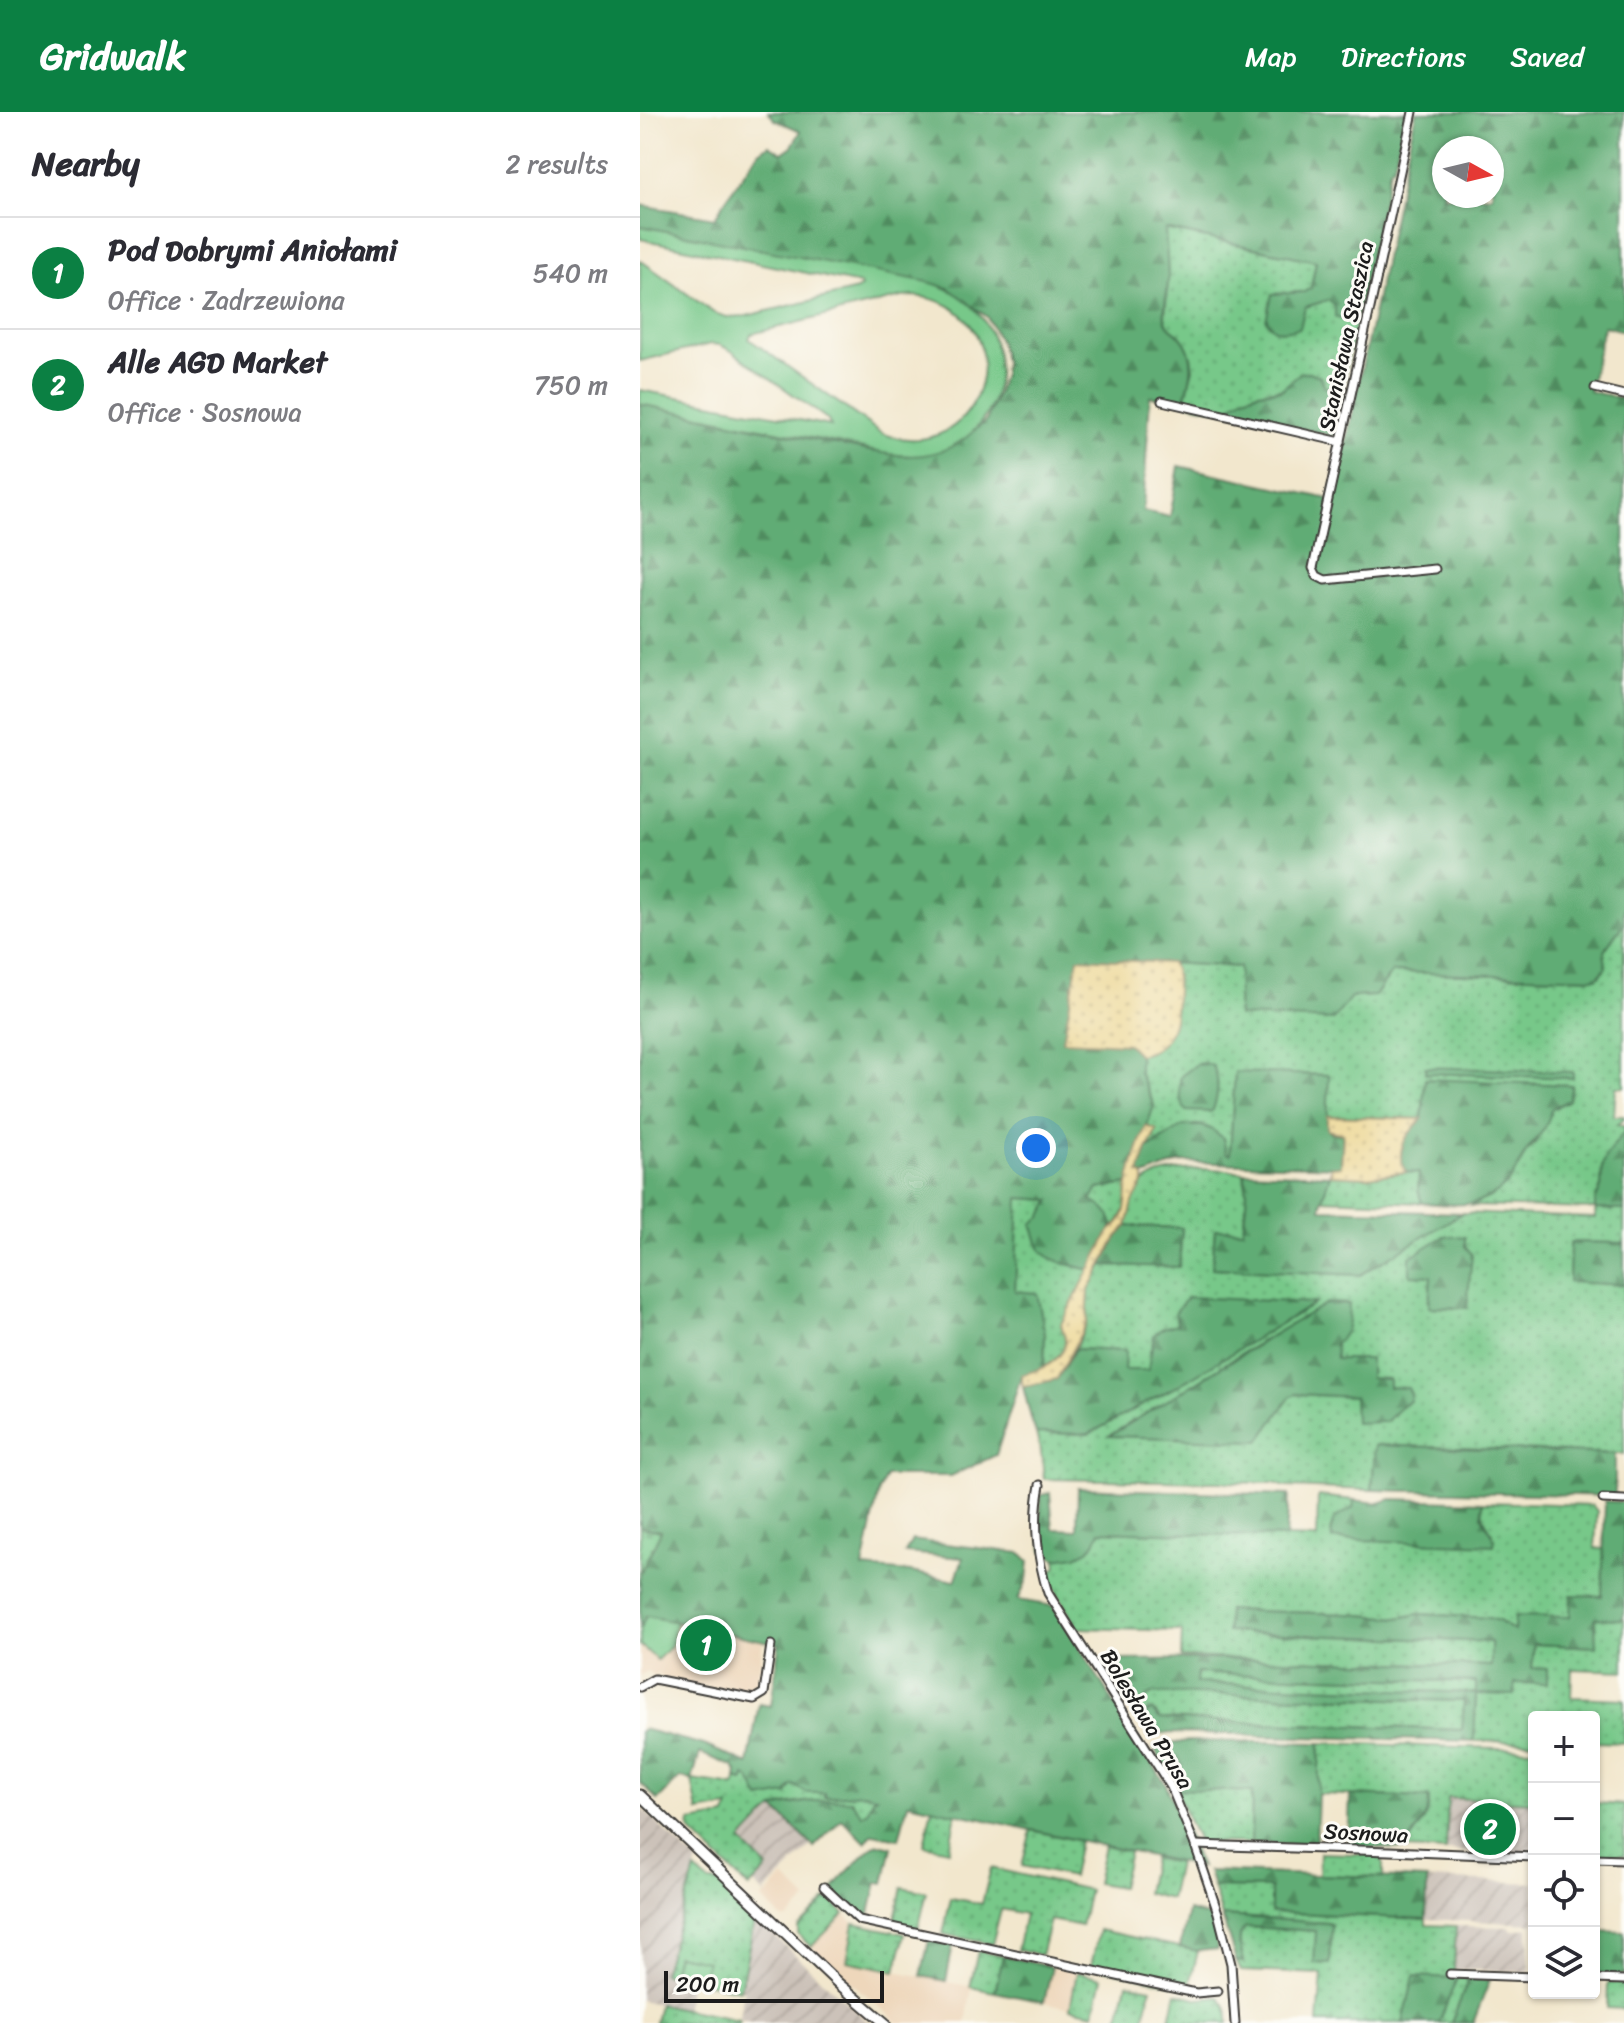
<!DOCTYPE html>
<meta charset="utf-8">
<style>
:root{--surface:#fff;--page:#f2f2f3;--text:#2b2b33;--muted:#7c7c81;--line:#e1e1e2;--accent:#0b8043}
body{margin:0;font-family:Sriracha,sans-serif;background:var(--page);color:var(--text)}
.controls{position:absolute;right:24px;bottom:24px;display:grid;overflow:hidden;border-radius:8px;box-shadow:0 2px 6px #0004}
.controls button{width:72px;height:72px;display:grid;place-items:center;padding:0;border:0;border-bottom:2px solid var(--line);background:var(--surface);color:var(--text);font:40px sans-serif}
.compass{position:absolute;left:792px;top:24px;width:72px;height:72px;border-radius:50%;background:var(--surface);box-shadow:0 2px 6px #0004;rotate:98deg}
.scale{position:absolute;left:24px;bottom:20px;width:220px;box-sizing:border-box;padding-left:8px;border:4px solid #1c1c1c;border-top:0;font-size:22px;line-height:28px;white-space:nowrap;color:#1c1c1c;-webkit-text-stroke:6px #fdfcf7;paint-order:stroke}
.you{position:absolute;left:396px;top:1036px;width:28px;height:28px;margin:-20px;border:6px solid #fff;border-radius:50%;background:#1a73e8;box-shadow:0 0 0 12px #1a73e833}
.badge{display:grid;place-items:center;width:52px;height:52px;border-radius:50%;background:var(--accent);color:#fff;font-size:26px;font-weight:700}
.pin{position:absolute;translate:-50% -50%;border:4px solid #fff;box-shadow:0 2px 8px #0006}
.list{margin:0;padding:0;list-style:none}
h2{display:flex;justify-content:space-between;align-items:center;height:104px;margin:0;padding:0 32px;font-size:34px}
h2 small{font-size:26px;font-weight:400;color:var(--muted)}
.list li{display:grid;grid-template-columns:52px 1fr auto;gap:24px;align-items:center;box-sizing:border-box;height:112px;padding:0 32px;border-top:2px solid var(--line)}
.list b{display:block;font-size:30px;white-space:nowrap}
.list p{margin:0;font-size:26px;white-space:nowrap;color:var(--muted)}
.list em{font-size:26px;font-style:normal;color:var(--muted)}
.icon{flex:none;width:44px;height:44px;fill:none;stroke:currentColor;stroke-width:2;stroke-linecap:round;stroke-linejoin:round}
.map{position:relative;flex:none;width:984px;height:1911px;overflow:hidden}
header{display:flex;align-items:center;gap:48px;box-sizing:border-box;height:112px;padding:0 40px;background:var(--accent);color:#fff}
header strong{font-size:38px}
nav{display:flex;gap:44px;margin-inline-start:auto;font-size:28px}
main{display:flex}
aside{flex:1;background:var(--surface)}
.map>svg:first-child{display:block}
.built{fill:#eed7bb}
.industrial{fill:url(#industrial-furrows)}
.grass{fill:url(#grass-dots);stroke:#4a7252;stroke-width:2;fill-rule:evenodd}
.forest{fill:url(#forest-firs);stroke:#3e6448;stroke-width:2;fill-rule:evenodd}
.sand{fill:url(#sand-dots);stroke:#857b5d;stroke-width:2}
.cemetery{fill:url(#cemetery-stones);stroke:#4a7252;stroke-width:2}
.park{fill:#77c889;stroke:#4a7252;stroke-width:2;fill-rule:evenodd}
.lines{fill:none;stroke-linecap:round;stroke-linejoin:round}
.street-casing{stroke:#3c3a37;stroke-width:11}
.secondary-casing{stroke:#3c3a37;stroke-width:13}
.street{stroke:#fff;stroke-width:7}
.secondary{stroke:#fff;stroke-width:9}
.labels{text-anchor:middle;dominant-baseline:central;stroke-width:6;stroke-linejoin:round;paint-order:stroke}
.street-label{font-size:22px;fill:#1c1c1c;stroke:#fdfcf7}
</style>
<header>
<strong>Gridwalk</strong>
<nav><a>Map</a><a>Directions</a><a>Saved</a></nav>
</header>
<main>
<aside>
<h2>Nearby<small>2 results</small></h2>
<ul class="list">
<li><span class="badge">1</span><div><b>Pod Dobrymi Aniołami</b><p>Office · Zadrzewiona</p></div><em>540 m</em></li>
<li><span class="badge">2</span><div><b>Alle AGD Market</b><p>Office · Sosnowa</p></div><em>750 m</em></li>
</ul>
</aside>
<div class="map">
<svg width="984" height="1911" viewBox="0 0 984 1911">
<defs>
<pattern id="industrial-furrows" width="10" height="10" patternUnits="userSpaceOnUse" patternTransform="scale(2)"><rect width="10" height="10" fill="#ccc2b9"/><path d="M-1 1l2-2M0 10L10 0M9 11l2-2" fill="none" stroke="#afa69e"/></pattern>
<pattern id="grass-dots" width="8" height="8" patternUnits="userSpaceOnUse" patternTransform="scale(2)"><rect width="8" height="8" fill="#77c889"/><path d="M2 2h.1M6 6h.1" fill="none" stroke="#66ab76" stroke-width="1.8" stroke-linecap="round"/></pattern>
<pattern id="forest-firs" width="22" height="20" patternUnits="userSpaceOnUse" patternTransform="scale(2)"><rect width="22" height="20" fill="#61ac75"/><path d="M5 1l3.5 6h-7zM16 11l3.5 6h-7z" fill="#4f8b5f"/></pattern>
<pattern id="sand-dots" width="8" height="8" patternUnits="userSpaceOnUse" patternTransform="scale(2)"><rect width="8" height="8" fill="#eeda9e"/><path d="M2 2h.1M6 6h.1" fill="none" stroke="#ccba88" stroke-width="1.8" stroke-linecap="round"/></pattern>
<pattern id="cemetery-stones" width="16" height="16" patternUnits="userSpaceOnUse" patternTransform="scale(2)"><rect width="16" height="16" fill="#77c889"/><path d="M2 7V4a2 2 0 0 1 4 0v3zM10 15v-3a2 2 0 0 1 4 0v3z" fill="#66ab76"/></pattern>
</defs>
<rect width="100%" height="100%" fill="#fdfcf7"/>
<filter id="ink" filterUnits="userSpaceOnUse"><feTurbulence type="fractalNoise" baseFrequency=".0125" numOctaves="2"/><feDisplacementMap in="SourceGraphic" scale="16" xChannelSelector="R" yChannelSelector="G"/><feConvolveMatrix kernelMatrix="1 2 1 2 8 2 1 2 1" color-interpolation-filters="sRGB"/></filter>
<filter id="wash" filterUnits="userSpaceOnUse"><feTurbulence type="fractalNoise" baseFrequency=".006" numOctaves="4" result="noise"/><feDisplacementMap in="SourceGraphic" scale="32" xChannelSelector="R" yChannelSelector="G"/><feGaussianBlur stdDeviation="1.8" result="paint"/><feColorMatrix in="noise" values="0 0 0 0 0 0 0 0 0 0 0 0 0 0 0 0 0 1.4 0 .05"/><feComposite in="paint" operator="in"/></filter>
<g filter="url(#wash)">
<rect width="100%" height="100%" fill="#f2e7cd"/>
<g class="built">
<path d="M0,1503L123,1528L116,1580L110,1584L20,1565L18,1561L14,1564L7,1559L0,1565Z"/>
<path d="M144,1765L167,1788L148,1807H143L122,1787Z"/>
<path d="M204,1802L214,1811L207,1849L332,1875L326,1911H259L179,1843L171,1835Z"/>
<path d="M412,1855L437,1860L430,1896L404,1890Z"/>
</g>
<g class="industrial">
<path d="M808,1686L894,1690L893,1742L806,1739Z"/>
<path d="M0,1695L57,1750L23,1862L50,1868L45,1898L0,1888Z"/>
<path d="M134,1696L172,1733L125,1780L127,1784L113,1771L128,1756L101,1729Z"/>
<path d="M787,1767L894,1771V1812L786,1807Z"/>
<path d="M115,1806L219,1902L230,1911H114L99,1908L104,1879L100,1878Z"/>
<path d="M816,1814L869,1815L872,1819L888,1816L889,1860L814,1857Z"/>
</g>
<g class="grass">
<path d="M524,117L676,149L671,176L664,180H652L665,195L688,188L695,194L703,208L717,204L699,295L693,276L685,275L660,262C641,282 643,275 619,280C606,283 595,291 584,299L544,291L553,257L551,244L539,222L529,215L525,205L528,168Z"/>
<path d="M981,815H984V975H976L974,1004H984V1007L976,1013L984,1014V1022L962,1054L961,1075L955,1089V1097L984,1098V1131L931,1130L929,1169L984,1173V1342L736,1333L732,1378L646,1375L634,1371L404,1367L402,1346L396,1321L449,1322L537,1274L674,1192L547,1185L538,1212L523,1216L510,1238L509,1258H483L484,1239L435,1237L447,1210L449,1178L463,1153L539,1154L542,1116L487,1114C490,1100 492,1084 502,1073C519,1053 580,1056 604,1060L607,1081L603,1118L575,1117L573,1156L720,1163L822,1101L955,1106V1097L831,1094L855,1081L879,1055L885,1041L896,1030L911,997L926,990L785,968L782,1007L687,1004L688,963L595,961L590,1042L586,1041L583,1026C574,1019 565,1011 553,1013C539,1015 518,1029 507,1037L517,1018L506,1014L514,993L499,960V943C531,935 536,912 536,882C536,871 538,861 531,851L600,855L598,904L711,885L735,884L752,860L957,866L966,855L964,839ZM791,1164L827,1196L789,1195ZM687,1191L709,1192L695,1231V1247C720,1261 746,1273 770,1289L761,1294L753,1304L715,1285L656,1282L651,1284L619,1329L470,1323L545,1278L595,1245Z"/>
<path d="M766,1060L779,1061L778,1078L782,1091L682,1087L690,1063L727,1065Z"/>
<path d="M488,1072C488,1092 485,1106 470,1119L473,1113L451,1089L458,1077Z"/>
<path d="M378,1086L412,1088L401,1105L429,1152L451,1158L421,1212C422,1217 425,1221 426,1226C428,1239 413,1250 404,1256L405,1222L375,1179Z"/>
<path d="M678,1384L714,1388V1396L707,1400L854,1432C855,1418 845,1414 843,1403C842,1399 843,1395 843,1390L952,1393L957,1399L955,1436L964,1437L962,1485L930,1505H875L874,1520L859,1509L849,1506L779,1502L758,1506L708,1502L588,1498V1520L852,1530V1554L541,1545L542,1519L437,1516L408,1465L407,1463L417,1455L416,1447L403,1440L400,1417L677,1426Z"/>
<path d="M955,1506L984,1507V1559L932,1557L931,1585L984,1587V1631L954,1630V1605H894V1630L834,1629L836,1582L555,1571L557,1560L836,1570V1581L874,1583V1571L892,1556L893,1532L955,1535Z"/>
<path d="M514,1581L824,1589L823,1618L519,1607L516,1601L508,1599L502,1603L497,1595L504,1592L507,1585Z"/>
<path d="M680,1631L894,1637V1690L808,1686L806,1739L765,1737C775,1717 789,1711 789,1686L678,1682Z"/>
<path d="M104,1663L109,1666L121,1687L149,1679L151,1675L154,1673L161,1677L184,1681V1685L223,1681L241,1685L227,1700L221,1703L211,1689C195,1687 148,1689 134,1697C125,1702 109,1721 101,1729L128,1756L109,1776L49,1718L50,1710L86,1704L89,1695L58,1700L52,1668L95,1674L96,1667L103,1669Z"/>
<path d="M535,1677L612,1679L611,1731L558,1730Z"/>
<path d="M954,1691L984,1693V1743H954Z"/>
<path d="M292,1696L316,1701L309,1738L284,1733Z"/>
<path d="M391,1718L439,1729L432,1765L382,1754Z"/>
<path d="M464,1734L489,1740L481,1775L456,1771Z"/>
<path d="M680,1741L743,1743V1765L679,1763Z"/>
<path d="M513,1746L538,1751L530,1787L506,1781Z"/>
<path d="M351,1756L449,1778L441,1814L410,1808L401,1843L377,1838L385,1802L361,1797L352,1832L303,1822L311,1786L342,1792Z"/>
<path d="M55,1758L69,1770H78L115,1806L100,1878L23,1862Z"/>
<path d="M262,1775L287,1780L278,1817L254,1811Z"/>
<path d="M573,1775L631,1776V1800L786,1807V1813L816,1814L814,1857L817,1866L829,1867L811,1911H799L816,1867L775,1864L763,1911H678L682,1862L601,1859L596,1849H604C601,1837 596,1825 605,1815L676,1819L688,1811L582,1804Z"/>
<path d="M186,1788H191L204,1802L171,1835L158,1822V1816Z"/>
<path d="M214,1811L265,1822L256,1859L207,1849Z"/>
<path d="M459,1818L558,1839L549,1876L451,1854Z"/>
<path d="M338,1839L363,1844L355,1880L330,1875Z"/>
<path d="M437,1860L462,1866L454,1901L430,1896Z"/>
<path d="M487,1871L511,1876L503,1911L479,1906Z"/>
<path d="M968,1871H984V1897L967,1896Z"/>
<path d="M536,1881L560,1887L579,1885C588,1893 588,1900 588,1911H529Z"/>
<path d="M19,1892L99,1908V1911H15Z"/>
</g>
<g class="forest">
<path d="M128,0H766L754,54L750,57L717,204L703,208L695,205V194L688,188L665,195L660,216C644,219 636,223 626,208L632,182L664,180L671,176L676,149L525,117C526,134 528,151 528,168C528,180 523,194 525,206C527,216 535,218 541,225C558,245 551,268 544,291L510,284L503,399L530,405L539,354L694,388L776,0H984V219L964,214L949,279L984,287V815H981L964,839L966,855L957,866L752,860L735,884L711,885L693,908L598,904L599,855L438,846L489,932L499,943V960L514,993L488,1072L458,1077L451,1088C463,1095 469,1099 473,1113L451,1158C438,1155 408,1149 401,1138C397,1130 395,1120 392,1112L401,1105L411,1088L379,1086L375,1179L397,1181L405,1222L404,1256L381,1264L356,1343L311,1364H246L239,1379L223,1456L271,1460L315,1469L323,1446L265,1441L272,1428L381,1441L389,1449L387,1468L378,1488L413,1494L526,1673L561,1755L268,1691L259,1727L233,1722L225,1730L202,1707L174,1735L134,1696C159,1691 185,1686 211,1688L222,1703L227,1700L234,1685L236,1684L223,1681L184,1685V1681H166L154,1673L151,1675L147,1682L120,1687L109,1666L105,1664L104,1669L96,1667L97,1660L94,1655L60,1641L52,1668L40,1666L18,1688L0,1671V1620L3,1617L64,1633L108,1652L119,1592L131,1594L139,1532L6,1504L0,1518V1461L21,1419L0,1415V292L230,339L265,344L295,339L322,328L346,309L358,281L365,254L360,230L347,205L308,176L0,114V93L75,106L84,90L118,41L129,33L142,41L152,34L161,19L135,8ZM804,36H852V84H804Z"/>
<path d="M669,260L680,264L685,275L693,276L699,295L693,324L584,299L604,285L619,280L641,278L660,261Z"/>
<path d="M564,951L573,954C580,968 578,984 573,998L570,1000L546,999C539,988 538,977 541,964L557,952Z"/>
<path d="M785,955L933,960V966L785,961Z"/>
<path d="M595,960L689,963L687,1018L691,1021L703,1022L701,1055L541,1050L504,1064L499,1061L507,1037L543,1014H562L571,1017L583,1026L586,1041L590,1042Z"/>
<path d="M785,967L932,973L929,988L911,997C907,1021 897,1023 886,1040C879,1051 875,1064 866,1073C841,1098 814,1093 782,1091L778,1078L779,1061L766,1060L761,1053L760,1043L766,1023L782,1007Z"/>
<path d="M982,1022L984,1023V1098L955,1097V1089L961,1075L962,1054L966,1044Z"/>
<path d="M604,1060L690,1063L682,1087L681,1097L822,1101L720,1163L572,1156L575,1117L603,1118L607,1081Z"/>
<path d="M487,1114L542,1116L539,1155L463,1153L477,1125Z"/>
<path d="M804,1124L825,1125V1134L832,1142L827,1196L789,1195L791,1164L770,1163V1145Z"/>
<path d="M930,1130L984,1131V1173L929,1170Z"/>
<path d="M547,1185L675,1191L537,1274L449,1322L396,1321L392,1310L383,1275L417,1267L435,1237L485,1239L484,1258H508L514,1223L523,1216L537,1212L535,1201Z"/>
<path d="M687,1191L709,1192C708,1208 710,1221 695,1231L696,1247H730V1266L749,1267V1275L768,1276L771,1282L770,1289L761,1294L746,1310L715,1311L714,1285L656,1282L651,1284L619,1329L469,1324C542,1280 613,1234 687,1191Z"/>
<path d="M735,1333L975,1342V1384L732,1378Z"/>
<path d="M438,1376L649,1383L646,1425L460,1419L455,1431L448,1438L436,1444L416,1447L403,1440L400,1417L401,1383L410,1381L413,1417L437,1418Z"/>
<path d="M751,1387L843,1390C843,1395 841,1399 842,1404C845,1415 855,1418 854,1433L692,1427L691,1417L694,1407L713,1396L714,1388L739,1391Z"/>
<path d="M965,1389L984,1390V1502L982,1507L955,1506L956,1535L894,1532L892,1556L907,1557V1572L875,1571L874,1583L836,1582L834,1629L612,1624L598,1622L512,1621L502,1603L512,1598L520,1607L822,1618L824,1589L514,1581L507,1585L504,1592L497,1595L475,1557L468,1548L614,1547L851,1554V1530L587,1520L588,1498L708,1502L758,1506L779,1502L849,1506L859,1509L874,1519L875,1504L930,1505L931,1483L962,1484ZM557,1561L836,1570V1581L556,1571Z"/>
<path d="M549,1629L680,1631L676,1734L611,1731L612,1680L535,1677L514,1636L522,1633Z"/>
<path d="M710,1683L789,1686C788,1711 775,1717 765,1737L708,1735Z"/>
<path d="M239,1732L252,1735L244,1771L237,1770L229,1806L219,1804L193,1778L204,1763L233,1734Z"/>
<path d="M568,1759L787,1767L786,1807L631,1800V1776L573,1775Z"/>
<path d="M548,1799L567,1804L571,1807L578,1837L558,1839L540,1835Z"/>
<path d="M582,1804L688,1811L692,1813L690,1852L674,1851L676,1819L606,1815C595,1824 601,1838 604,1850L596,1849Z"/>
<path d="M954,1819L984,1820V1863L954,1862Z"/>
<path d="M289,1828L313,1833L306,1869L281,1864Z"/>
<path d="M363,1844L412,1855L404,1890L355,1880Z"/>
<path d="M774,1864L817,1866L799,1911H763Z"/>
<path d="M829,1867L850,1868L833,1911H811Z"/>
</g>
<g class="sand">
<path d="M438,846L531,851C538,861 536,871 536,882C536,912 531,936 499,943L488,932L423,929Z"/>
<path d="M687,1004L782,1007C767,1022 753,1040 766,1060L727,1065L690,1063L691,1055L701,1054L703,1022L687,1018Z"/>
<path d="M506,1014L517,1018L507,1037L499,1061L504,1064V1070L493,1090L487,1114L477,1125L449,1178L447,1210L417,1267L383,1275L381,1263C397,1258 422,1252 425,1230C426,1224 422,1218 421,1212L470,1119C492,1101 483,1092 489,1068C493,1050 499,1031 506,1014Z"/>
</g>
<path class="cemetery" d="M0,1415L21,1419L0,1461Z"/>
<g class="park">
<path d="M0,114L288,170C385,195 380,329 283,343C254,347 216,334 187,329C124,316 62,304 0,292V278L191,314L187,307L92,239L80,233L71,232L0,249V148L74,201L87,205L106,204L217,178L221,175L220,172L215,171L0,127ZM274,184C388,194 349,361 241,321L109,227L111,222L262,185Z"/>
<path d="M6,1504L36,1510L32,1533L17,1548L0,1533V1518Z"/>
<path d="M37,1843L67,1849L63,1867L32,1861Z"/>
</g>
</g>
<g filter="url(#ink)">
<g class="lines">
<defs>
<g id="street">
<path d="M773,0L673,456L677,464L685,468L795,457"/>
<path d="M955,276L984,283"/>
<path d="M522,289L701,330"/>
<path d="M400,1373C393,1408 397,1447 408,1481L531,1675L555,1733L578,1801L591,1852L595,1911"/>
<path d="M963,1387L984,1388"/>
<path d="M0,1575L14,1567L114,1587L124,1581L131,1533"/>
<path d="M555,1733L750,1739L894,1745"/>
<path d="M954,1747L984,1748"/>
<path d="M184,1775L219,1808L556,1881L578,1879"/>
<path d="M810,1862L894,1865"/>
<path d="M954,1867L984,1868"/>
</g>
<path id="secondary" d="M0,1683L199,1872L245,1911"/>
</defs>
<use href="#street" class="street-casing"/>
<use href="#secondary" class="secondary-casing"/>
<use href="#street" class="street"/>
<use href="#secondary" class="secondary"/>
</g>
</g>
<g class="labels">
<g class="street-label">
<text transform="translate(706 224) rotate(-78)">Stanisława Staszica</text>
<text transform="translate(507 1607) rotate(59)">Bolesława Prusa</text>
<text transform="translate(726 1721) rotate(3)">Sosnowa</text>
</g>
</g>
</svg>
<div class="controls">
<button>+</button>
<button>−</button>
<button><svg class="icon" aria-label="locate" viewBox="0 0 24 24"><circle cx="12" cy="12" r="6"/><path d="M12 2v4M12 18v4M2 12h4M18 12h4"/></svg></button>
<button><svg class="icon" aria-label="layers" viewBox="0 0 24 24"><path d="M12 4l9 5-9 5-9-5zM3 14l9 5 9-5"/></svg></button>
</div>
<svg class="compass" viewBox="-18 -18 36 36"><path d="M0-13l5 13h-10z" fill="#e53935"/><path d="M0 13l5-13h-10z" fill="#7c7c81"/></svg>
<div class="scale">200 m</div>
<div class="you"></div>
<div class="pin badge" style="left:66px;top:1533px">1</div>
<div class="pin badge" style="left:850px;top:1717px">2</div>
</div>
</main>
